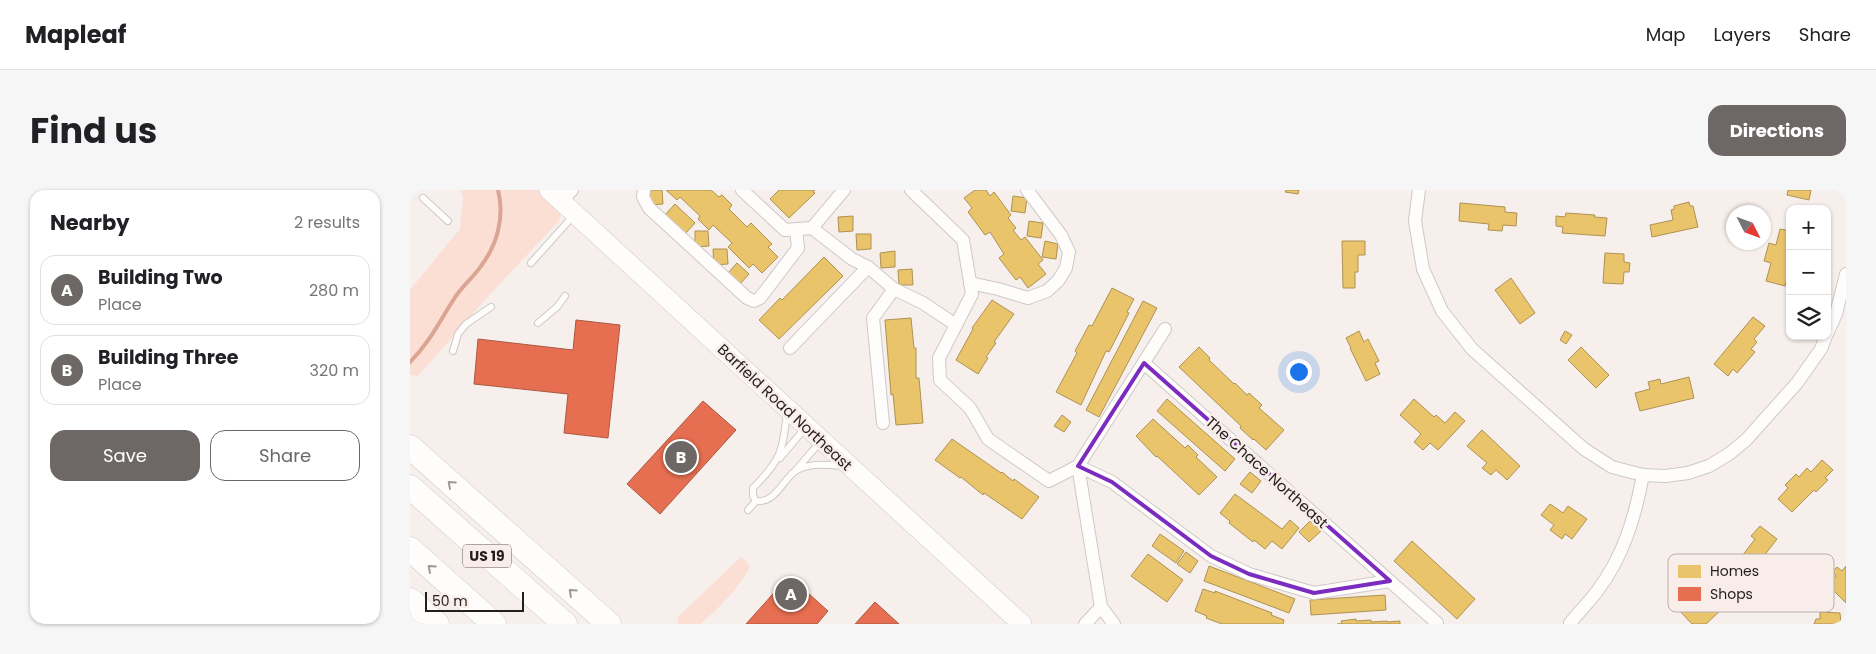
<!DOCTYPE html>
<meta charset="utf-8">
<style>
:root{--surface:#fff;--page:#f6f6f6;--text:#202124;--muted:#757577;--line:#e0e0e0;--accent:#6d6866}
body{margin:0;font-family:Poppins,sans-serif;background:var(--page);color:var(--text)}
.controls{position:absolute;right:15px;top:15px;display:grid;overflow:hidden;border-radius:10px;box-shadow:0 1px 4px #0004}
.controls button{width:45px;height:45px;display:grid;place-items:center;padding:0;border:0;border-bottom:1px solid var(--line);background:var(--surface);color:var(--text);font:25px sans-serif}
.compass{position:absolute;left:1316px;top:15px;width:45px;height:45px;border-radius:50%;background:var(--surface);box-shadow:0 1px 4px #0004;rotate:132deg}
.scale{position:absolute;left:15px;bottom:12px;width:99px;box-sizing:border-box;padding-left:5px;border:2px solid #231f1e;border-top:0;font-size:14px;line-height:18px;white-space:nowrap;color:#231f1e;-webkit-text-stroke:4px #f9ede9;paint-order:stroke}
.you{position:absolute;left:888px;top:181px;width:18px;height:18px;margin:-12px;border:4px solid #fff;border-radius:50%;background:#1a73e8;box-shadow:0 0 0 8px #1a73e833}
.badge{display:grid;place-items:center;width:32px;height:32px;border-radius:50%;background:var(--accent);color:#fff;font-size:16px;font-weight:700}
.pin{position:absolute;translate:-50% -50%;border:2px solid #fff;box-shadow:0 1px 5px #0006}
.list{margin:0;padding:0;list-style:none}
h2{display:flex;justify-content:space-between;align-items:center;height:65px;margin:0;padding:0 20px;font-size:21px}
h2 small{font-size:16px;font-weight:400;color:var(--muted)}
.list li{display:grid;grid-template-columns:32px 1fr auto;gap:15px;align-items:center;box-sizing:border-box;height:70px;margin:0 10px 10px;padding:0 10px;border:1px solid var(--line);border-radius:15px}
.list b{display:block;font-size:19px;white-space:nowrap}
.list p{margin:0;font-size:16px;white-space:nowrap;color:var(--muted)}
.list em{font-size:16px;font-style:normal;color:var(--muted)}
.actions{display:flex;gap:10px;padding:15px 20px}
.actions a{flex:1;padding:11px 0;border:1px solid var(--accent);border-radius:15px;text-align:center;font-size:18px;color:var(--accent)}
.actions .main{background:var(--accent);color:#fff}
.icon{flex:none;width:28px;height:28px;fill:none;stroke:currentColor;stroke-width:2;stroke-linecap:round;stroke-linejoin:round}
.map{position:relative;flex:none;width:1436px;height:434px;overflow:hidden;border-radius:15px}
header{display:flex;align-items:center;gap:30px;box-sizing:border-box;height:70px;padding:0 25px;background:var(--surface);border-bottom:1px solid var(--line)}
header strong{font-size:24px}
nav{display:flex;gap:28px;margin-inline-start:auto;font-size:18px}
.intro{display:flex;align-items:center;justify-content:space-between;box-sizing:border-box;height:120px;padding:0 30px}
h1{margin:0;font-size:35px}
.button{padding:12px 22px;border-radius:15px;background:var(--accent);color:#fff;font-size:18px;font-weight:700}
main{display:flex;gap:30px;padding:0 30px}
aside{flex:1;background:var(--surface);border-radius:15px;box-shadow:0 1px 4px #0004}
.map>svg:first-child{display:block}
.green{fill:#fbded4}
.homes{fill:#e9c46a;stroke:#ae9253}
.shops{fill:#e76f51;stroke:#ac5742}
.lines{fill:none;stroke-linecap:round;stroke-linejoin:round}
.stream{stroke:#daa593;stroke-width:4}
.lane-casing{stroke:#cec9c7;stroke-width:8}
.street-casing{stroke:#cec9c7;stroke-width:14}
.secondary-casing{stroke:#cec9c7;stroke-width:20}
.highway-casing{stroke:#cec9c7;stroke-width:25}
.lane{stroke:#fefdfc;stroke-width:6}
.street{stroke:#fefdfc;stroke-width:12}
.secondary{stroke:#fefdfc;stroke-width:19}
.highway{stroke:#fefdfc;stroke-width:24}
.oneway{stroke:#9b9998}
.marked{fill:none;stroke:#7b2cbf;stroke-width:4;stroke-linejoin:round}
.labels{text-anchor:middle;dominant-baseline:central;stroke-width:5;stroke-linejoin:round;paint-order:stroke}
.shield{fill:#f9ede9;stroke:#635d5b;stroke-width:1}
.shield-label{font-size:14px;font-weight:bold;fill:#231f1e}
.street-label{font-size:15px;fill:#231f1e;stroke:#f9ede9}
.key{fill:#f9ede9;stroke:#b9afac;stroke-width:1}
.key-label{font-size:14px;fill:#231f1e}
</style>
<header>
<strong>Mapleaf</strong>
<nav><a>Map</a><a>Layers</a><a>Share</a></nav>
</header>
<div class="intro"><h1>Find us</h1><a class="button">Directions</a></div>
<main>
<aside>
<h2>Nearby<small>2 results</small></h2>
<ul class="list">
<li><span class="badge">A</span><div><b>Building Two</b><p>Place</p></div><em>280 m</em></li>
<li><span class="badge">B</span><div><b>Building Three</b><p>Place</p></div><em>320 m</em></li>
</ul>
<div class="actions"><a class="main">Save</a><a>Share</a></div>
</aside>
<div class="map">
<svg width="1436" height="434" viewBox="0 0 1436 434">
<rect width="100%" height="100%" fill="#f6efec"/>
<g class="green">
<path d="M51,0H150L151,21L149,31L83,101L8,186L0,185V100L50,39L53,8Z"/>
<path d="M331,367L336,371L340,377C327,400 310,417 290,434H268V427Z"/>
</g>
<g class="homes">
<path d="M238,0H252L253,14L239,15Z"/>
<path d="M256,0H301L309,7L312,5L322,15L319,19L337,37L341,33L362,54L358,57L368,67L352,83L343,74L339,78L318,57L322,53L303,35L299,40L288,29L290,26L270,7L267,10Z"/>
<path d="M369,0H405L403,2L405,3L379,28L360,9Z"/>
<path d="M565,0H576L580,6L584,2L601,25L598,28L606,38L603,40L611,50L615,47L633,70L628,74L636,84L618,98L610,87L606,90L589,68L594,64L580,42L575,45L558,22L562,18L554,8Z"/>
<path d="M876,0H889L888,4L875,2Z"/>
<path d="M1378,0H1401L1399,10L1377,5Z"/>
<path d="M603,6L617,8L615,23L601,21Z"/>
<path d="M1279,12L1280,16H1283L1288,37L1242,47L1240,35L1263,30L1261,20L1264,19V16Z"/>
<path d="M1050,13L1095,17V22L1107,23L1106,36L1093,35L1092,41L1078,40L1079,34L1049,31Z"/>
<path d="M265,14L285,33L274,45L254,26Z"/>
<path d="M1156,23L1185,25L1184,27L1197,28L1195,46L1152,43L1153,37L1146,36V26L1155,27Z"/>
<path d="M443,26V41L429,42L428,27Z"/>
<path d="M619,31L633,33L631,48L617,46Z"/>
<path d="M1370,39L1380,41V76L1375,96L1356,91L1361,73L1354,71L1359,53L1366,55Z"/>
<path d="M285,41H298L299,56L285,57Z"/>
<path d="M446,44H461V59L447,60Z"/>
<path d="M635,51L648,54L646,69L632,67Z"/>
<path d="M932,51H955V65H948V82H945V98H933Z"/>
<path d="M303,59H317L318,74L304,75Z"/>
<path d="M485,61V77L471,78L470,63Z"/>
<path d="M1195,63L1214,64V72L1220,73L1219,82H1214L1213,94L1193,93Z"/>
<path d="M414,67L433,86L369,149L349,130L370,108L372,110Z"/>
<path d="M327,73L339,84L330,94L318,83Z"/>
<path d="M502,79L503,95H489L488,80Z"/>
<path d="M1101,88L1125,123L1110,134L1085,100Z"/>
<path d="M702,98L724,109L717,122L719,123L699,162L696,161L671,215L646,202L667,163L665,161L679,135L682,136Z"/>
<path d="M582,110L604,124L584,152L586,153L576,167L578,168L568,184L546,170L563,139L562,138Z"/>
<path d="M733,111L747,118L689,227L676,220Z"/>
<path d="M1343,127L1355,136L1344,149L1347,152L1341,159L1345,162L1327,183L1323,179L1318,186L1304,174Z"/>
<path d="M501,128L504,158H506V188H509L513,233L486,235L483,204L481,205L475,130Z"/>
<path d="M949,141L954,152L958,149L969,171L965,173L970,184L956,191L940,158H941L936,148Z"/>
<path d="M1155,141L1162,145L1156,154L1150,150Z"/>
<path d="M789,157L800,168L799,170L824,194L825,193L837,205L839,203L852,215L849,218L874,240L856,260L844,249L843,250L830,238L831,236L769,177Z"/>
<path d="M1171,157L1199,185L1186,198L1158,170Z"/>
<path d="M1279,187L1284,208L1230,221L1225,203L1240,199L1238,192L1250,189L1251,194Z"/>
<path d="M757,209L825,269L815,281L747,221Z"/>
<path d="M1004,209L1024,227L1026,225L1035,233L1045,222L1055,231L1028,260L1020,253L1013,260L1004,252L1011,244L990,225Z"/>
<path d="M652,225L661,232L654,242L644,236Z"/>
<path d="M743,229L775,258L778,255L788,265L786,267L807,287L789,305L747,266L746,267L726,246Z"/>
<path d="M1072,240L1110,276L1097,290L1086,280L1081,285L1072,278L1077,273L1057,256Z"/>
<path d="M542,249L591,283L592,282L603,291L604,289L629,307L612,329L574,303L573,305L551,287L550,288L525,270Z"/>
<path d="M1412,270L1423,280L1415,288L1418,290L1406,302L1404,300L1382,322L1368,309L1378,298L1375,295L1386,284L1389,287L1397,278L1401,282Z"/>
<path d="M840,282L851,291L842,303L830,294Z"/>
<path d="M825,304L872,339L880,330L889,338L872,359L862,351L855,359L844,350L843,352L819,333L820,331L810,323Z"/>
<path d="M1140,314L1153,323L1158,316L1177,329L1162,349L1155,344L1152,349L1140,340L1144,335L1131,325Z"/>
<path d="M900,331L911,341L899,352L889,342Z"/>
<path d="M1350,336L1367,349L1343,380L1329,370L1345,349L1341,346Z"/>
<path d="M750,344L774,361L766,373L742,356Z"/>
<path d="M1002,351L1065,409L1047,429L984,371Z"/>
<path d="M776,362L788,371L780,383L767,374Z"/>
<path d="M738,364L773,390L757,412L721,386Z"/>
<path d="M799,376L885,409L879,423L794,391Z"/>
<path d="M1436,376V413L1418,395L1426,386L1423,381L1427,377L1432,381Z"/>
<path d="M1313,392L1326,406L1296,434H1282L1266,417L1283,401L1293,411Z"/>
<path d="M793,399L805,403V401L862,423L861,425L874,430L873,434H812L796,428L797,426L785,421Z"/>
<path d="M975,405L976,420L901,425L900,410Z"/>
<path d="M1410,422L1430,423L1431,434H1404L1406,429H1410Z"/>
<path d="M946,429V431L961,430V432L977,431V432L990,431V434H927H932L931,431Z"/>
</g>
<g class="shops">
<path d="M166,130L210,135L198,248L154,243L158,204L64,194L68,149L163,160Z"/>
<path d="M293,211L326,240L250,324L217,294Z"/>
<path d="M379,386L418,421L407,434H336Z"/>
<path d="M465,412L489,434H445Z"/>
</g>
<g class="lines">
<path class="stream" d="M0,172C20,152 29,132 44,109C51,97 63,88 71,76C87,55 95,27 88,0"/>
<defs>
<g id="lane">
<path d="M13,8L38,31"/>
<path d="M121,73L164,25"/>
<path d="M128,133L147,117L155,106"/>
<path d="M43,161L48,144L56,134L81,117"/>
<path d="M370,268L396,237"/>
<path d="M386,280L411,251"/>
<path d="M346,311L343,306V298C372,269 372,262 377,223"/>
<path d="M338,320L346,311C365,313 371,293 384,282C398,272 418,275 434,276"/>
</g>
<g id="street">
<path d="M234,0L233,7L239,18L337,108L344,111L350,108L388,58L386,39"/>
<path d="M332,0L375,40L402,38L442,69L458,77L484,99L513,113L546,135"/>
<path d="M501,0L553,50L562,104L529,168L530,190L560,218L578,249L639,291L668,276L702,292L801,366L839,384L904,403L980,391"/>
<path d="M1009,0L1005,31L1013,79L1032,121L1062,159L1174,259L1202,277L1233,285L1255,286L1278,283L1299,276L1319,264L1336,250L1387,193L1411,159L1416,146"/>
<path d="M151,11L162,0"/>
<path d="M402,38L434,0"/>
<path d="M560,93L588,99L618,108L637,101L648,91L656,78L659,62L651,45L617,0"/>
<path d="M1417,144L1426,124L1436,84"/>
<path d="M380,158L458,77"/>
<path d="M734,173L1027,433"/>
<path d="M473,233L463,128L484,99"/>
<path d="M1160,433C1169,422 1180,411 1188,400C1214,365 1225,327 1233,285"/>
<path d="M675,434L691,417"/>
<path d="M704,434L691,417L668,276L755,139"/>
</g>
<path id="secondary" d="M139,0L612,434"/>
<g id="highway">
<path d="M0,257L199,434"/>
<path d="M0,297L155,434"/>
<path d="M0,359L84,434"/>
<path d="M0,410L27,434"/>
</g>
</defs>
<use href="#lane" class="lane-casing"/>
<use href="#street" class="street-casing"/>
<use href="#secondary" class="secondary-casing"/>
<use href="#highway" class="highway-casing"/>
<use href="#lane" class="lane"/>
<use href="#street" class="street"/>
<use href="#secondary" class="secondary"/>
<use href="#highway" class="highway"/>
</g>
<defs><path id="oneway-chevron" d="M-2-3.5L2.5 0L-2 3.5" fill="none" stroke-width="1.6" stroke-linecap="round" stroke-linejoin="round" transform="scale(1.25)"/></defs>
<g class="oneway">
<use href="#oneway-chevron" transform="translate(41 294) rotate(-138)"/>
<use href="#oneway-chevron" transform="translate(21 378) rotate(-138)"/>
<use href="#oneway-chevron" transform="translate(162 402) rotate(-138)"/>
</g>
<path class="marked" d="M734,173L980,391L904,403L839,384L801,366L702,292L668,276Z"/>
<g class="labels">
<rect class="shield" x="53" y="354.5" width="48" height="23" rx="4"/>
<g class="shield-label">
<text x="77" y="366">US 19</text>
</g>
<g class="street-label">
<text transform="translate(375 217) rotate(43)">Barfield Road Northeast</text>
<text transform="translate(857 282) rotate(42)">The Chace Northeast</text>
</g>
</g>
<rect x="1258" y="364" width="166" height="58" rx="8" class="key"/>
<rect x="1268" y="375" width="23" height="13" fill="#e9c46a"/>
<rect x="1268" y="397" width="23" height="14" fill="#e76f51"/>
<g class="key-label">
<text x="1300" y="386">Homes</text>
<text x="1300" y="409">Shops</text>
</g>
</svg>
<div class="controls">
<button>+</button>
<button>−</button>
<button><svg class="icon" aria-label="layers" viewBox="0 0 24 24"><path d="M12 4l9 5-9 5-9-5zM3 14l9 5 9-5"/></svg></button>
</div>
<svg class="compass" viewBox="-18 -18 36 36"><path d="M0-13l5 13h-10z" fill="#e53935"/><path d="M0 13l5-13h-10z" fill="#757577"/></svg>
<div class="scale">50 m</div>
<div class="you"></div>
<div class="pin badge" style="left:381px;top:404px">A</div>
<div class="pin badge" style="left:271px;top:267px">B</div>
</div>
</main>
